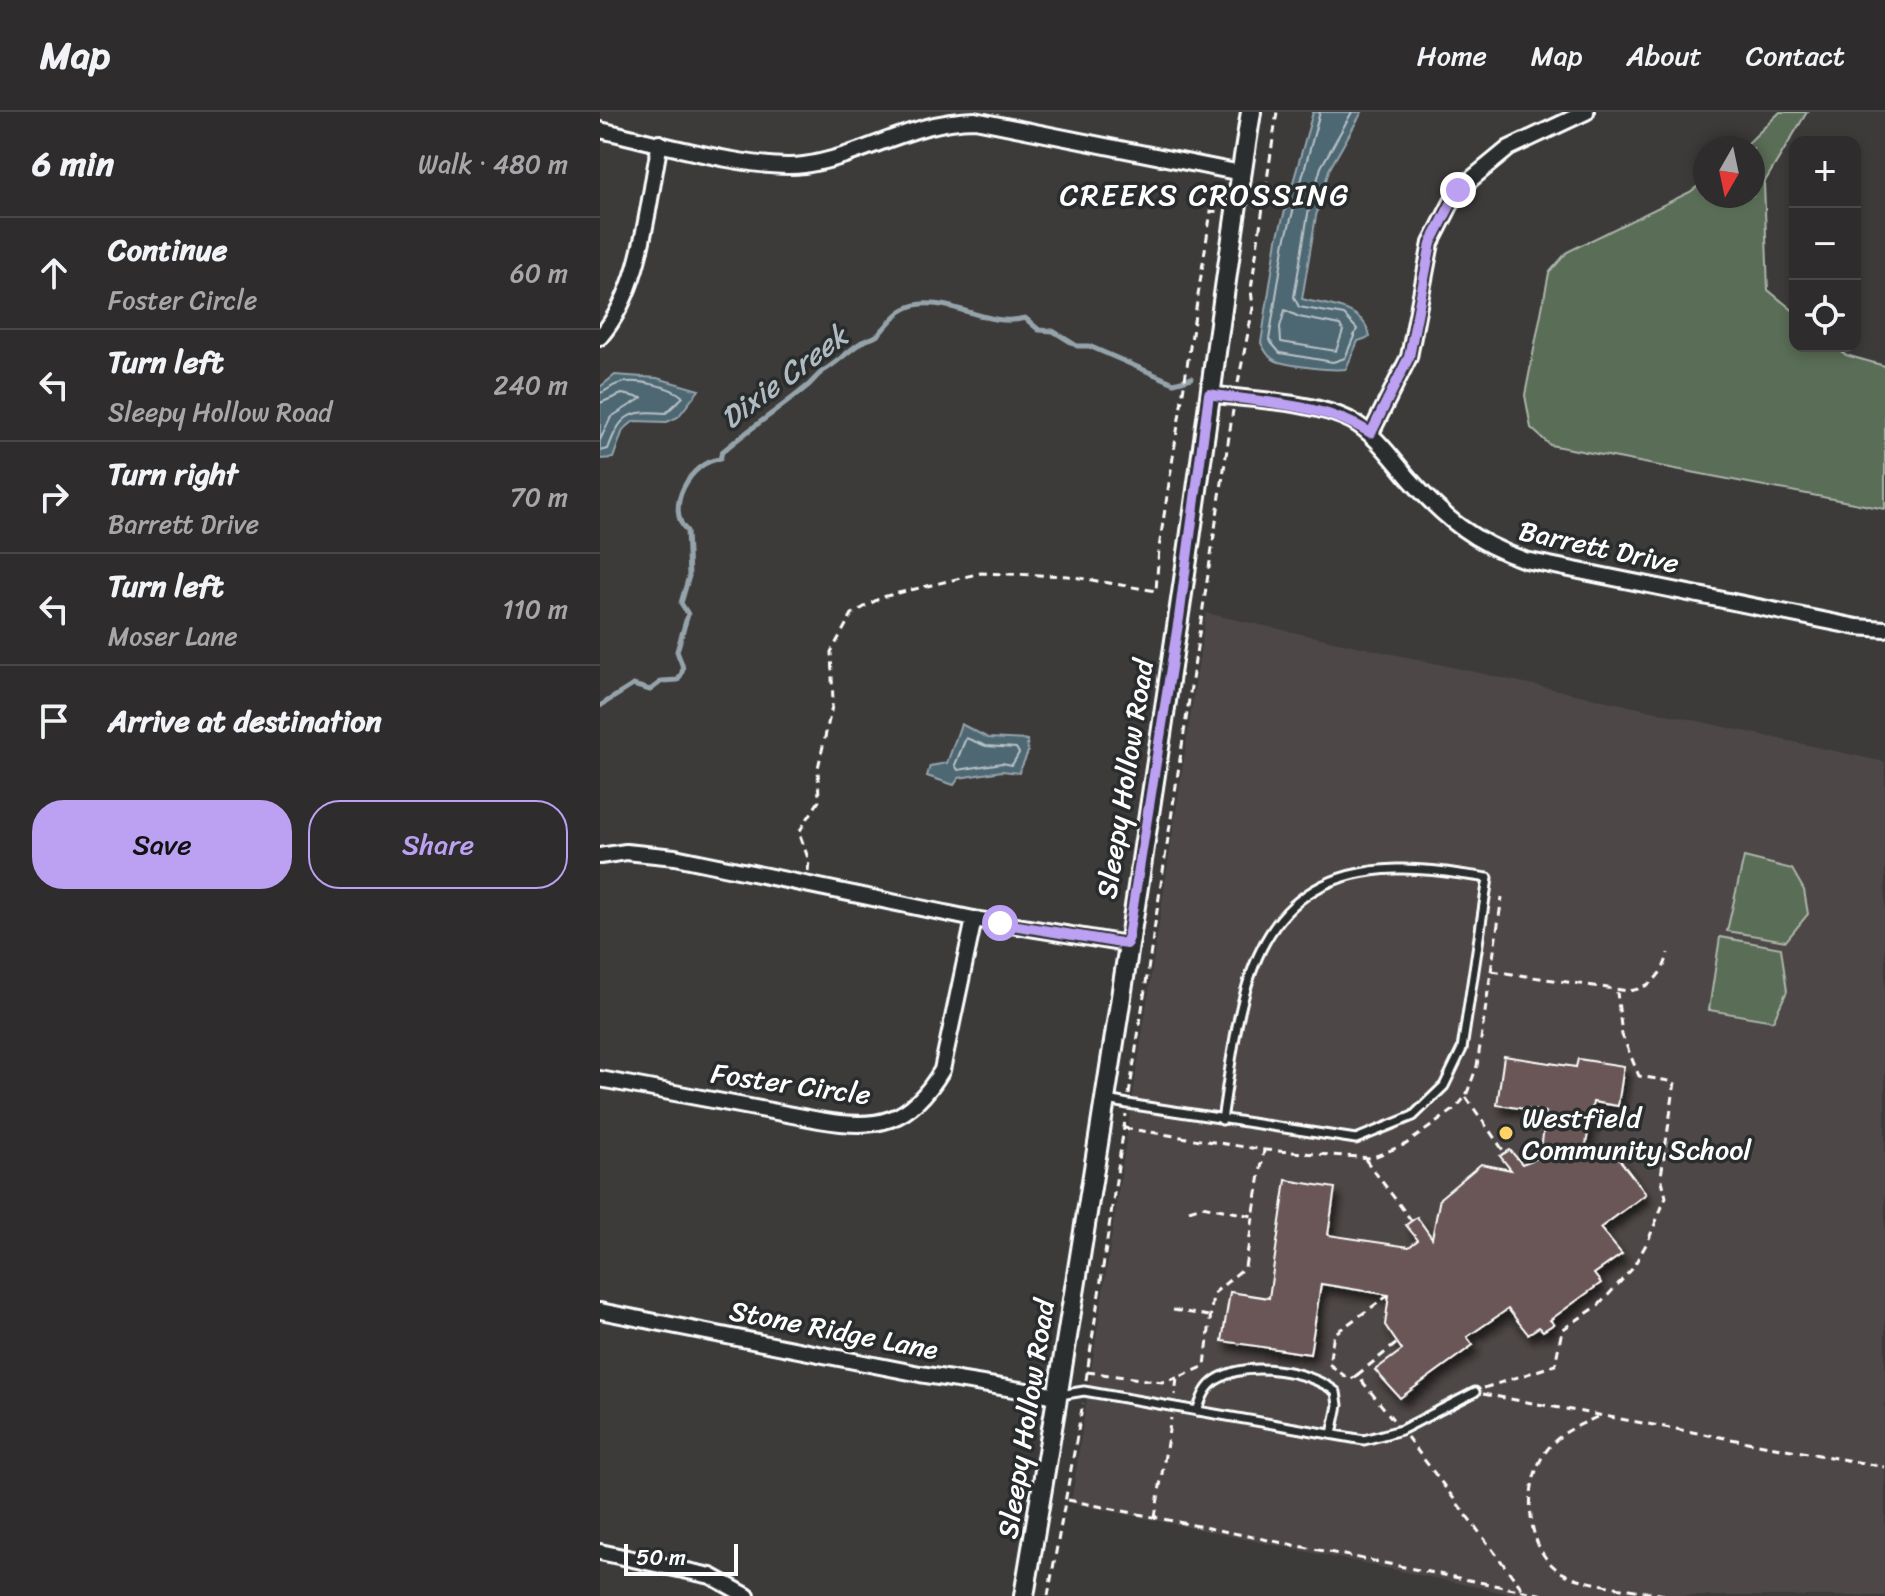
<!DOCTYPE html>
<meta charset="utf-8">
<style>
:root{--surface:#2e2c2c;--page:#363434;--text:#f1f3f6;--muted:#a7a7a9;--line:#494848;--accent:#bca0f2}
body{margin:0;font-family:Sriracha,sans-serif;background:var(--page);color:var(--text)}
.controls{position:absolute;right:24px;top:24px;display:grid;overflow:hidden;border-radius:16px;box-shadow:0 4px 12px #0003}
.controls button{width:72px;height:72px;display:grid;place-items:center;padding:0;border:0;border-bottom:2px solid var(--line);background:var(--surface);color:var(--text);font:40px sans-serif}
.compass{position:absolute;left:1093px;top:24px;width:72px;height:72px;border-radius:50%;background:var(--surface);box-shadow:0 4px 12px #0003;rotate:189deg}
.scale{position:absolute;left:24px;bottom:20px;width:114px;box-sizing:border-box;padding-left:8px;border:4px solid #fff;border-top:0;font-size:22px;line-height:28px;white-space:nowrap;color:#fff;-webkit-text-stroke:6px #2a2d2e;paint-order:stroke}
.stop{position:absolute;width:24px;height:24px;margin:-18px;border:6px solid #bca0f2;border-radius:50%;background:#fff}
.stop.end{background:#bca0f2;border-color:#fff;box-shadow:0 2px 8px #0008}
.list{margin:0;padding:0;list-style:none}
h2{display:flex;justify-content:space-between;align-items:center;height:104px;margin:0;padding:0 32px;font-size:34px}
h2 small{font-size:26px;font-weight:400;color:var(--muted)}
.list li{display:grid;grid-template-columns:52px 1fr auto;gap:24px;align-items:center;box-sizing:border-box;height:112px;padding:0 32px;border-top:2px solid var(--line)}
.list b{display:block;font-size:30px;white-space:nowrap}
.list p{margin:0;font-size:26px;white-space:nowrap;color:var(--muted)}
.list em{font-size:26px;font-style:normal;color:var(--muted)}
.actions{display:flex;gap:16px;padding:24px 32px}
.actions a{flex:1;padding:18px 0;border:2px solid var(--accent);border-radius:32px;text-align:center;font-size:28px;color:var(--accent)}
.actions .main{background:var(--accent);color:#111}
.icon{flex:none;width:44px;height:44px;fill:none;stroke:currentColor;stroke-width:2;stroke-linecap:round;stroke-linejoin:round}
.map{position:relative;flex:none;width:1285px;height:1484px;overflow:hidden}
header{display:flex;align-items:center;gap:48px;box-sizing:border-box;height:112px;padding:0 40px;background:var(--surface);border-bottom:2px solid var(--line)}
header strong{font-size:38px}
nav{display:flex;gap:44px;margin-inline-start:auto;font-size:28px}
main{display:flex}
aside{flex:1;background:var(--surface)}
.map>svg:first-child{display:block}
.built{fill:#4e4746}
.green{fill:#5a6d57;stroke:#acb6ab;stroke-width:2}
.water{fill:#4e6773;stroke:#95a4ab;stroke-width:2}
.lines{fill:none;stroke-linecap:round;stroke-linejoin:round}
.shore{stroke:#b8c2c7;stroke-width:2}
.stream{stroke:#95a4ab;stroke-width:5}
.building{fill:#6a5756;stroke:#fff;stroke-width:2;filter:url(#shadow)}
.service-casing{stroke:#fff;stroke-width:13}
.minor-casing{stroke:#fff;stroke-width:20}
.tertiary-casing{stroke:#fff;stroke-width:24}
.path{stroke:#fff;stroke-width:3;stroke-dasharray:8 6;stroke-linecap:butt}
.service{stroke:#2a2d2e;stroke-width:7}
.minor{stroke:#2a2d2e;stroke-width:14}
.tertiary{stroke:#2a2d2e;stroke-width:18}
.route{stroke:#bca0f2;stroke-width:10}
.poi-dot{fill:#ffd166;stroke:#2a2d2e;stroke-width:3}
.labels{text-anchor:middle;dominant-baseline:central;stroke-width:7;stroke-linejoin:round;paint-order:stroke}
.street-label{font-size:28px;fill:#fff;stroke:#2a2d2e}
.poi-label{font-size:28px;fill:#fff;stroke:#2a2d2e;text-anchor:start}
.neighbourhood-label{font-size:30px;letter-spacing:2px;fill:#fff;stroke:#2a2d2e}
.water-label{font-size:30px;font-style:italic;fill:#afbbc0;stroke:#2a2d2e}
</style>
<header>
<strong>Map</strong>
<nav><a>Home</a><a>Map</a><a>About</a><a>Contact</a></nav>
</header>
<main>
<aside>
<h2>6 min<small>Walk · 480 m</small></h2>
<ul class="list">
<li><svg class="icon" aria-label="ahead" viewBox="0 0 24 24"><path d="M12 20V5M6 11l6-6 6 6"/></svg><div><b>Continue</b><p>Foster Circle</p></div><em>60 m</em></li>
<li><svg class="icon" aria-label="left" viewBox="0 0 24 24"><path d="M17 20v-9H6M10 6l-5 5 5 5"/></svg><div><b>Turn left</b><p>Sleepy Hollow Road</p></div><em>240 m</em></li>
<li><svg class="icon" aria-label="right" viewBox="0 0 24 24"><path d="M7 20v-9h11M14 6l5 5-5 5"/></svg><div><b>Turn right</b><p>Barrett Drive</p></div><em>70 m</em></li>
<li><svg class="icon" aria-label="left" viewBox="0 0 24 24"><path d="M17 20v-9H6M10 6l-5 5 5 5"/></svg><div><b>Turn left</b><p>Moser Lane</p></div><em>110 m</em></li>
<li><svg class="icon" aria-label="arrive" viewBox="0 0 24 24"><path d="M6 21V4h12l-3 4 3 4H6"/></svg><div><b>Arrive at destination</b></div></li>
</ul>
<div class="actions"><a class="main">Save</a><a>Share</a></div>
</aside>
<div class="map">
<svg width="1285" height="1484" viewBox="0 0 1285 1484">
<defs>
<filter id="shadow"><feDropShadow dx="5" dy="8" stdDeviation="4" flood-color="#0009"/></filter>
</defs>
<rect width="100%" height="100%" fill="#3d3a3a"/>
<filter id="ink" filterUnits="userSpaceOnUse"><feTurbulence type="fractalNoise" baseFrequency=".0125" numOctaves="2"/><feDisplacementMap in="SourceGraphic" scale="16" xChannelSelector="R" yChannelSelector="G"/><feConvolveMatrix kernelMatrix="1 2 1 2 8 2 1 2 1" color-interpolation-filters="sRGB"/></filter>
<g filter="url(#ink)">
<path class="built" d="M606,501L1285,650V1484H920L471,1391Z"/>
<g class="green">
<path d="M1180,0H1207L1164,71L1168,178L1195,200V234H1235L1246,243L1285,254V397L950,333L931,316L925,283L949,161L967,140L1090,80L1105,69V84H1153V36H1143Z"/>
<path d="M1144,745L1192,757L1204,778L1208,802L1186,829L1127,819Z"/>
<path d="M1120,825L1181,836L1187,879L1173,909L1109,898Z"/>
</g>
<g class="water">
<path d="M713,0H762L729,58L716,104L702,187C726,194 764,193 770,225L758,229L746,257C729,259 695,254 679,250C669,247 665,239 661,231L677,127Z"/>
<path d="M15,263L57,266L99,278L78,305L67,310L34,309L23,318L13,346L0,347V275Z"/>
<path d="M361,612L388,626L427,628L428,640L419,661L402,659L359,666L354,673L327,664L330,654L347,651Z"/>
</g>
<g class="lines">
<g class="shore">
<path d="M720,0L685,129L669,228L680,241L733,250L745,246L757,217L744,203L699,195L694,185L708,102L721,55L752,0"/>
<path d="M685,198L699,205L740,213L743,219L736,239L681,230L680,215Z"/>
<path d="M0,281C8,279 10,274 18,272C34,266 71,274 83,285L66,301C29,298 21,302 8,337L0,339"/>
<path d="M0,291L22,282L42,286L11,305L0,328"/>
<path d="M366,626L386,634L416,636L419,641L412,653L402,651L358,658L355,653Z"/>
</g>
<path class="stream" d="M0,594C10,587 21,581 33,573L50,578L62,569L78,568C87,554 81,553 77,539L88,502L81,491L89,464L87,419C64,397 90,349 120,347L122,340C149,317 178,298 205,276C212,271 216,264 223,259C237,251 249,238 262,230C268,227 275,226 279,222C292,208 300,194 322,192C358,189 390,216 425,206L439,218L453,219L477,234H489L574,271L592,266"/>
</g>
<path class="building" d="M904,944L976,955L978,947L1024,954L1018,994L993,990L985,1039L997,1041L1008,1033L1046,1082L1000,1116L1022,1142L994,1162L1001,1171L950,1208L954,1212L943,1219L939,1215L928,1222L908,1197L867,1225L873,1233L800,1286L775,1258L802,1238L785,1213L789,1183L721,1172L710,1242L622,1229L630,1180L669,1186L686,1068L735,1076L728,1123L809,1135L818,1128L806,1113L817,1105L832,1126L840,1086L881,1052L911,1058L900,1044L910,1038L922,1052L940,1045L946,1000L897,993Z"/>
<g class="lines">
<defs>
<g id="service">
<path d="M507,988L528,992L756,1027L813,1004L844,974L862,937L888,766C858,762 827,756 796,757C646,761 640,893 622,1008"/>
<path d="M460,1283L484,1279L764,1328L801,1318L875,1280"/>
<path d="M597,1299C601,1288 605,1275 616,1268C647,1248 709,1258 736,1280L738,1293L732,1322"/>
</g>
<g id="minor">
<path d="M0,18C51,29 157,60 204,53C265,44 311,9 375,8L641,61"/>
<path d="M0,225C43,175 47,94 60,31"/>
<path d="M609,282C650,288 715,289 752,309C775,322 791,345 808,365C844,406 873,430 925,448L1257,515L1285,517"/>
<path d="M771,321L809,245L831,131L858,78L909,36L986,0"/>
<path d="M0,744L26,740L75,745L374,807L527,832"/>
<path d="M0,967L219,1008C278,1018 310,1012 342,958L374,807"/>
<path d="M0,1199L320,1262L458,1284"/>
<path d="M0,1440L111,1464L147,1484"/>
</g>
<path id="tertiary" d="M424,1484C479,1159 530,834 578,508C604,339 624,169 651,0"/>
</defs>
<use href="#service" class="service-casing"/>
<use href="#minor" class="minor-casing"/>
<use href="#tertiary" class="tertiary-casing"/>
<g class="path">
<path d="M638,271L653,196L651,177L677,0"/>
<path d="M208,759L209,749L199,720L219,689L218,656L233,590L231,540L252,502L282,485L381,461L468,464L556,479L559,436L611,99L621,100"/>
<path d="M892,859L1028,879C1049,877 1064,863 1068,841"/>
<path d="M529,983L633,298"/>
<path d="M866,985L905,1041"/>
<path d="M524,1016L664,1038L645,1155L613,1182L605,1254L577,1266L575,1283"/>
<path d="M664,1038L771,1046L806,1032L855,997L866,984L877,954L902,785"/>
<path d="M765,1047L811,1108"/>
<path d="M589,1098L602,1094L653,1104"/>
<path d="M789,1183L734,1222L729,1252L750,1268L757,1263L795,1310"/>
<path d="M573,1198L609,1204"/>
<path d="M487,1260L562,1270L577,1266"/>
<path d="M757,1263L797,1231"/>
<path d="M486,1268L526,1002"/>
<path d="M884,1276L955,1253L962,1218L999,1193L1032,1157L1048,1129L1066,1085L1061,1064L1075,970L1039,964L1022,923L1017,880"/>
<path d="M883,1282L1285,1355"/>
<path d="M997,1305C978,1314 960,1320 947,1338C921,1371 924,1445 967,1463C998,1475 1037,1477 1070,1484"/>
<path d="M807,1325L923,1478"/>
<path d="M468,1388L949,1484"/>
<path d="M555,1405L571,1306"/>
<path d="M448,1484L483,1291"/>
</g>
<use href="#service" class="service"/>
<use href="#minor" class="minor"/>
<use href="#tertiary" class="tertiary"/>
</g>
</g>
<g class="lines" filter="url(#ink)">
<path class="route" d="M400,811L527,832L579,506L609,282C663,291 723,291 771,321L809,245L831,131L858,78"/>
</g>
<circle class="poi-dot" cx="906" cy="1021" r="8"/>
<g class="labels">
<g class="street-label">
<text transform="translate(999 435) rotate(12)">Barrett Drive</text>
<text transform="translate(525 667) rotate(-81)">Sleepy Hollow Road</text>
<text transform="translate(191 972) rotate(8)">Foster Circle</text>
<text transform="translate(234 1218) rotate(11)">Stone Ridge Lane</text>
<text transform="translate(426 1307) rotate(-81)">Sleepy Hollow Road</text>
</g>
<g class="poi-label">
<text x="922" y="1005">Westfield<tspan x="922" dy="32">Community School</tspan></text>
</g>
<g class="neighbourhood-label">
<text x="605" y="83">CREEKS CROSSING</text>
</g>
<g class="water-label">
<text transform="translate(184 265) rotate(-37)">Dixie Creek</text>
</g>
</g>
</svg>
<div class="controls">
<button>+</button>
<button>−</button>
<button><svg class="icon" aria-label="locate" viewBox="0 0 24 24"><circle cx="12" cy="12" r="6"/><path d="M12 2v4M12 18v4M2 12h4M18 12h4"/></svg></button>
</div>
<svg class="compass" viewBox="-18 -18 36 36"><path d="M0-13l5 13h-10z" fill="#e53935"/><path d="M0 13l5-13h-10z" fill="#a7a7a9"/></svg>
<div class="scale">50 m</div>
<div class="stop" style="left:400px;top:811px"></div>
<div class="stop end" style="left:858px;top:78px"></div>
</div>
</main>
